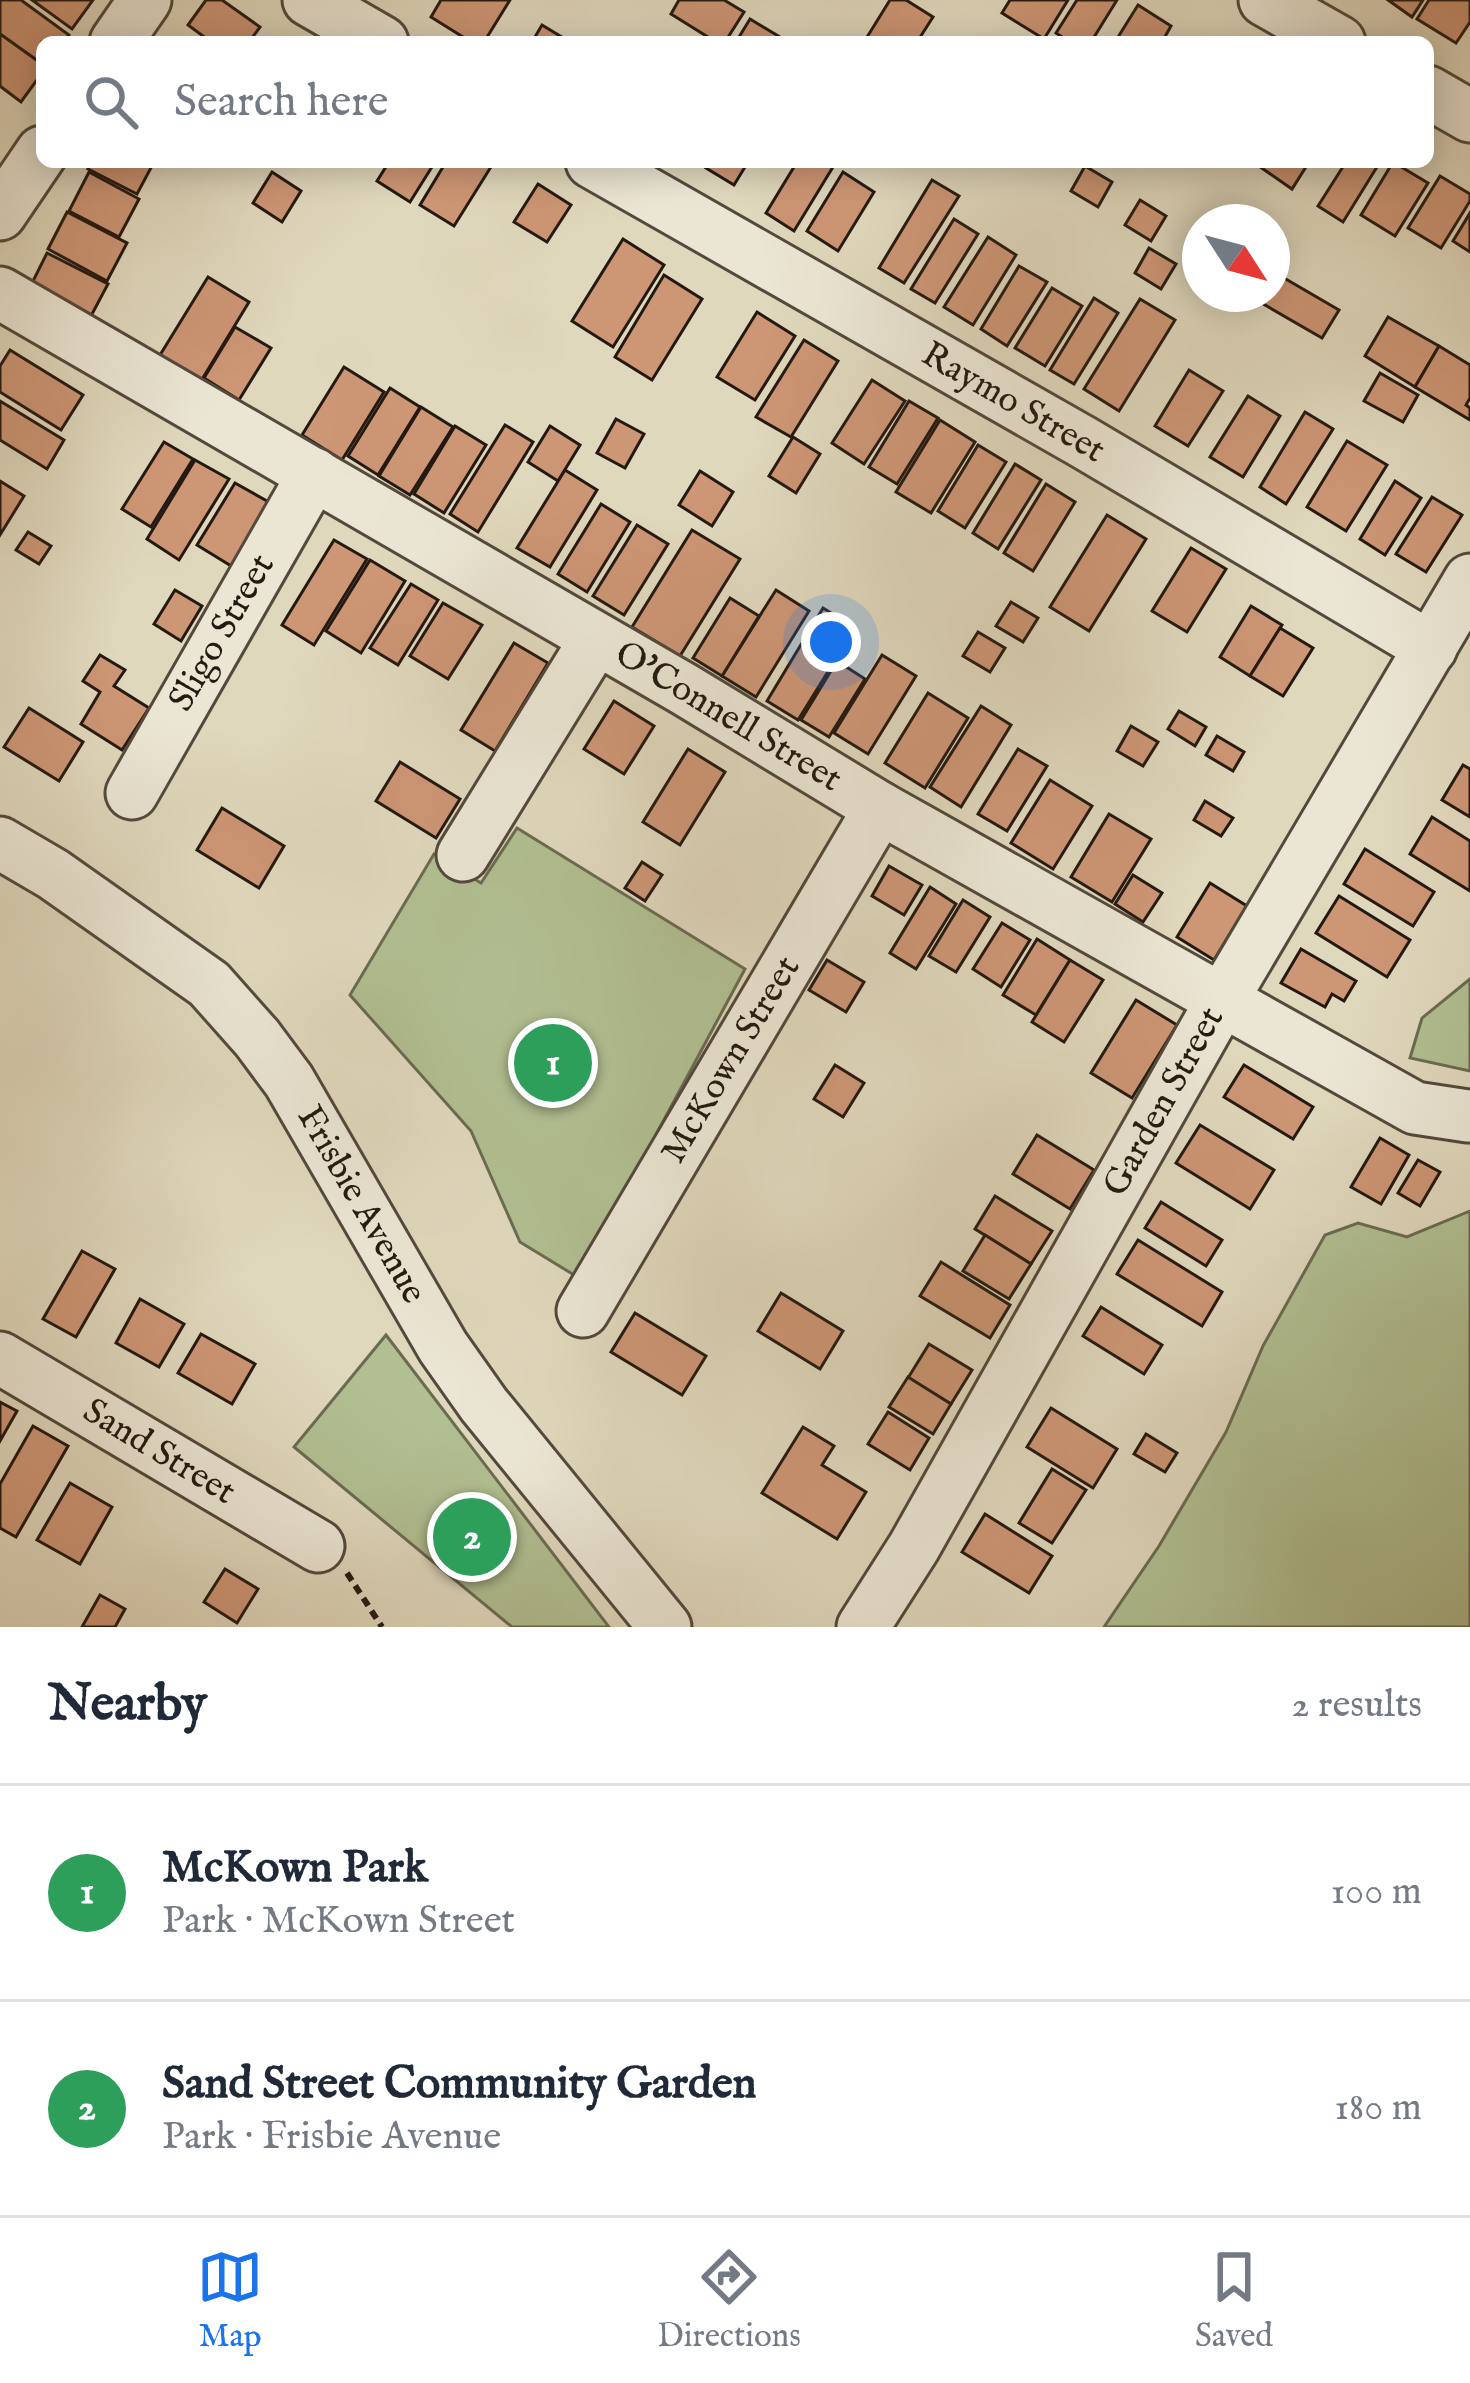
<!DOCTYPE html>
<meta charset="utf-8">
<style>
:root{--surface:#fff;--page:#f2f2f3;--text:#1f2937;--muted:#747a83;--line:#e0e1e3;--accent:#1a73e8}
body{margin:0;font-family:"IM FELL English",serif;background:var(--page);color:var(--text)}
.compass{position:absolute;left:1182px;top:204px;width:108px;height:108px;border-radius:50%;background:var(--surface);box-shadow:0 6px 30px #0003;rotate:126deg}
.you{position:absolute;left:831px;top:642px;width:42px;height:42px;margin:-30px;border:9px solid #fff;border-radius:50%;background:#1a73e8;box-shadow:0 0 0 18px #1a73e833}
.badge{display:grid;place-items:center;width:78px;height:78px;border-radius:50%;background:var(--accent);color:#fff;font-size:39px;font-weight:700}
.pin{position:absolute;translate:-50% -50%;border:6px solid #fff;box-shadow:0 3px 12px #0006}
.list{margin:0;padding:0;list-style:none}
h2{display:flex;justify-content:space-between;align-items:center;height:156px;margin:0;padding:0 48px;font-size:51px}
h2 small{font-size:39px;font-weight:400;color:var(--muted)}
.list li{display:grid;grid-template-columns:78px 1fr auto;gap:36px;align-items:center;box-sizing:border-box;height:216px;padding:0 48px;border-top:3px solid var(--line)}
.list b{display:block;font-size:45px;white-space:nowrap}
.list p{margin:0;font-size:39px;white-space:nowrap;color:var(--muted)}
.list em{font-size:39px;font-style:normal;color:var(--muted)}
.icon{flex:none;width:66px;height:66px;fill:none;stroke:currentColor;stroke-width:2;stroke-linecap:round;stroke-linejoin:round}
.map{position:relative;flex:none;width:1470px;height:1627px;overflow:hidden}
.search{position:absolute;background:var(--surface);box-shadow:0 6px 30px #0003;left:36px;right:36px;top:36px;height:132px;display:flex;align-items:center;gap:30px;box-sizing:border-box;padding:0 42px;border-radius:18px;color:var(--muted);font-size:45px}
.sheet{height:588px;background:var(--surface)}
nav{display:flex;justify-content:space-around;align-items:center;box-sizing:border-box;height:168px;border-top:3px solid var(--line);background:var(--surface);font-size:33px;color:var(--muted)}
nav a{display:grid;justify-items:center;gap:6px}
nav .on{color:var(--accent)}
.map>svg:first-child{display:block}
.green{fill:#b1bf92;stroke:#6a6c52;stroke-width:3}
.building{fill:#cd9675;stroke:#241911;stroke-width:3}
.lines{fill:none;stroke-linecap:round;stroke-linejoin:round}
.minor-casing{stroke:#53493c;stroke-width:57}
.path{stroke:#241911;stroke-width:6;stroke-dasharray:9 6;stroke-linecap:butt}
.minor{stroke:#ebe6d4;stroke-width:51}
.labels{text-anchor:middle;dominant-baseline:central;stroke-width:10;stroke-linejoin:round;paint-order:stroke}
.street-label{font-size:36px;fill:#241911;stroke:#ebe6d4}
</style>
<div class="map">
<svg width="1470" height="1627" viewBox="0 0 1470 1627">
<rect width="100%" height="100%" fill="#e0d8bd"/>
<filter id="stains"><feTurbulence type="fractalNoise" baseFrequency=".00167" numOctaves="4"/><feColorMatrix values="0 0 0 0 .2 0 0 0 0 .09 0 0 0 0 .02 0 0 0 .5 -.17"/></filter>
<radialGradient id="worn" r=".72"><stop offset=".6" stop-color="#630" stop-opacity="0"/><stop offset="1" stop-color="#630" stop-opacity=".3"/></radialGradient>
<g class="green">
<path d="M517,828L745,969L579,1278L520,1242L471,1131L350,995L434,854L481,883Z"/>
<path d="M1470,979V1071L1410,1058L1422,1018Z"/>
<path d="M1470,1211V1627H1104L1159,1546L1226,1432L1263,1346L1325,1235L1358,1223L1407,1237Z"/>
<path d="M386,1335L609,1627H512L294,1447Z"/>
</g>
<g class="building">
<path d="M0,0H21L69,35L64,42H42V64L0,34Z"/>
<path d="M32,0H93L72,29Z"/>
<path d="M206,0H222L260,27L249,42H211L188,25Z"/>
<path d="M441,0H510L484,42H471L431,17Z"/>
<path d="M679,0H724L744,12L725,42H716L671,14Z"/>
<path d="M890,0H906L933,17L917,42H864Z"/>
<path d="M1010,0H1068L1044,39L1002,13Z"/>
<path d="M1077,0H1117L1091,42H1070L1056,33Z"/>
<path d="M1388,0H1423L1412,17Z"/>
<path d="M1429,0H1470V22L1456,43L1417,19Z"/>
<path d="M1138,5L1171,26L1162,42H1115Z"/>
<path d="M750,19L780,37L777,42H736Z"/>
<path d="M542,25L570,42H532Z"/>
<path d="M0,34L42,64V73L21,102L0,86Z"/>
<path d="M92,162H149L153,164L137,194L88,169Z"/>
<path d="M389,162H435L410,202L377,181Z"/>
<path d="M446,162H494L454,226L420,205Z"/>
<path d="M710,162H748L734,185L706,168Z"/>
<path d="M797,162H836L794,231L766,213Z"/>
<path d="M1253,162H1309L1292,189Z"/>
<path d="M1346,162H1380L1343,222L1318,206Z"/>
<path d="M1393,162L1428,183L1395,236L1361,215Z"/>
<path d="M1085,166L1112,182L1098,207L1071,191Z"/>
<path d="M89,172L139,199L119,237L69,211Z"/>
<path d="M272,172L301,191L282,222L253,203Z"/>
<path d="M843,172L874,192L838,251L807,231Z"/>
<path d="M1440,176L1470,194V201L1441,248L1408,228Z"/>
<path d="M932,180L959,196L904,283L879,268Z"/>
<path d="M538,184L571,205L547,242L514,222Z"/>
<path d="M1140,200L1166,216L1151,241L1125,225Z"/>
<path d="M67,212L127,243L107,281L48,249Z"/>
<path d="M1470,213V252L1453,241Z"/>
<path d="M954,219L978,234L935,303L911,289Z"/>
<path d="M988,237L1016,255L973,325L944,307Z"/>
<path d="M623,239L664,265L613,347L572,321Z"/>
<path d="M1149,248L1176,264L1161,289L1135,273Z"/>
<path d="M47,253L108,284L91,316L31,285Z"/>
<path d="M1019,266L1047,282L1007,346L981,329Z"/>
<path d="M1272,271L1339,310L1322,338L1246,294H1272Z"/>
<path d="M664,275L702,299L652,380L615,357Z"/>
<path d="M208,277L249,302L201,381L160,355Z"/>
<path d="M1052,288L1082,306L1045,366L1015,348Z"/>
<path d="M1094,298L1118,313L1074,384L1050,370Z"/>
<path d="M1140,299L1175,320L1119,411L1084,389Z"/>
<path d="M757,312L795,336L755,400L717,377Z"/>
<path d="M1388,317L1439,346L1415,387L1365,356Z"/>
<path d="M235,327L271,348L239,400L204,378Z"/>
<path d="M804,340L838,361L791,437L756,417Z"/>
<path d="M1439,346L1470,365V398L1466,405L1470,408V420L1415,387Z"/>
<path d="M10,350L83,395L61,430L0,392V366Z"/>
<path d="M344,367L384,392L342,460L302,435Z"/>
<path d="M1189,370L1223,391L1188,446L1155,426Z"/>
<path d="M1380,373L1418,395L1403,422L1364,401Z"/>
<path d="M872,380L905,401L864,464L832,443Z"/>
<path d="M390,388L420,407L378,475L348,456Z"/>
<path d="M1248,396L1280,416L1243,477L1210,457Z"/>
<path d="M0,401L64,440L47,469L0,440Z"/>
<path d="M909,401L938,418L897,484L869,467Z"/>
<path d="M421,407L453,427L410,495L379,476Z"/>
<path d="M1305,412L1333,429L1286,504L1260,487Z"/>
<path d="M616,419L644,434L625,468L597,453Z"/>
<path d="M940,420L975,442L931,513L896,492Z"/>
<path d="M505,425L533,442L478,532L450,514Z"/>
<path d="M455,426L486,445L444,513L414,494Z"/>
<path d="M550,426L580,445L558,481L528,462Z"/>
<path d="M793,437L820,454L796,493L769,476Z"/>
<path d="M1347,441L1387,465L1346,531L1307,507Z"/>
<path d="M164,442L193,459L151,527L122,509Z"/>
<path d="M978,445L1006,462L965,528L938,511Z"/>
<path d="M195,460L229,479L179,560L147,539Z"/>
<path d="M1015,464L1041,480L998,549L973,533Z"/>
<path d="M565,470L597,490L550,567L517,548Z"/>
<path d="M700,471L733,492L712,526L679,505Z"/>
<path d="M0,481L24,496L0,535Z"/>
<path d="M1395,481L1421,498L1385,555L1360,539Z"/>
<path d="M235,483L276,506L236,569L197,545Z"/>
<path d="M1046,484L1075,502L1033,571L1004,553Z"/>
<path d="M1432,497L1462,515L1426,572L1396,554Z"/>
<path d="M601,504L630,522L587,592L558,574Z"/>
<path d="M1107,515L1146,539L1089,631L1050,607Z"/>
<path d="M637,525L668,544L624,615L593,596Z"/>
<path d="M692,530L740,559L680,656L632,627Z"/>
<path d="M28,532L51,546L39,564L16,550Z"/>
<path d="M334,540L367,559L314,645L282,625Z"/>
<path d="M1191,548L1226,569L1187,632L1152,611Z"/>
<path d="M370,560L405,581L361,653L326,631Z"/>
<path d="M411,584L438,600L398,665L370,648Z"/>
<path d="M175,590L202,606L181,641L154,624Z"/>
<path d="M776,590L809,611L756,697L722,676Z"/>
<path d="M730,598L759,616L722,676L693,658Z"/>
<path d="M1011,602L1038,618L1023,642L996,626Z"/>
<path d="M443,603L482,625L448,679L410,656Z"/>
<path d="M1251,606L1282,625L1250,676L1220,657Z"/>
<path d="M823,608L855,628L798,720L767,701Z"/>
<path d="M1280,628L1313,648L1283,696L1250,676Z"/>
<path d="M978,632L1005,648L990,672L963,656Z"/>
<path d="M514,643L548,663L495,751L461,730Z"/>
<path d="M100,655L125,670L114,686L149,708L122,750L81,724L100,692L83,681Z"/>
<path d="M882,655L916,676L868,754L834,733Z"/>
<path d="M837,661L865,679L829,737L801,720Z"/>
<path d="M928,693L968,718L925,788L885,763Z"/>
<path d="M614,701L654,726L624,774L584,749Z"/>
<path d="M981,706L1011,725L961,807L930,787Z"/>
<path d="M29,708L83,742L59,781L4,747Z"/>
<path d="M1179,711L1206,727L1195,746L1168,729Z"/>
<path d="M1131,726L1158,742L1143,766L1117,751Z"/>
<path d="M1217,736L1244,752L1233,771L1206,755Z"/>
<path d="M688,749L725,772L680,845L643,822Z"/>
<path d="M1018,749L1047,766L1007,831L978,814Z"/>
<path d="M400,762L460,799L436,838L376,801Z"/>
<path d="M1463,765L1470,769V817L1442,800Z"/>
<path d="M1050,780L1092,806L1053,869L1011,843Z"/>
<path d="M1205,801L1233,818L1221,836L1194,820Z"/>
<path d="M222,808L284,846L259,888L197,850Z"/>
<path d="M1109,814L1151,839L1112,902L1071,877Z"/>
<path d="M1432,817L1470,841V891L1410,854Z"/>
<path d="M1365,849L1434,892L1413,926L1344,884Z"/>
<path d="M642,862L662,875L645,901L625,888Z"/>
<path d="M889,866L922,885L904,915L872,896Z"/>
<path d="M1133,875L1162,893L1143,922L1115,904Z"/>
<path d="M1210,883L1247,906L1214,960L1177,937Z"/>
<path d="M930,887L956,904L916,969L890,953Z"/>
<path d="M1339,896L1410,940L1387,977L1316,933Z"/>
<path d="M963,900L990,917L956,972L929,956Z"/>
<path d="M1002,923L1030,940L1001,987L973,969Z"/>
<path d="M1037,939L1070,960L1036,1015L1003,995Z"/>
<path d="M1301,949L1356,981L1344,1001L1332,994L1325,1007L1281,983Z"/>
<path d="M827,960L864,982L846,1012L809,990Z"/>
<path d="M1070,960L1103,980L1064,1042L1032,1022Z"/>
<path d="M1136,1000L1177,1025L1132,1098L1091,1073Z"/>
<path d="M835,1065L864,1083L843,1117L814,1099Z"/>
<path d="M1244,1065L1313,1107L1293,1139L1224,1097Z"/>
<path d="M1200,1125L1274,1170L1250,1209L1176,1163Z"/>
<path d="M1037,1135L1094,1170L1070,1209L1013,1174Z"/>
<path d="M1380,1138L1409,1155L1381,1204L1351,1187Z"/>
<path d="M1418,1160L1440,1172L1420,1206L1398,1193Z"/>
<path d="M995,1196L1052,1231L1031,1264L975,1229Z"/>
<path d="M1161,1202L1222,1240L1206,1266L1145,1228Z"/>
<path d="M985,1235L1031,1264L1009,1299L963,1271Z"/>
<path d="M1138,1240L1222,1292L1202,1326L1117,1274Z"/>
<path d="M82,1251L115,1269L76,1337L43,1319Z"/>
<path d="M941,1262L1010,1305L990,1338L920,1296Z"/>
<path d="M781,1293L843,1331L820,1369L758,1331Z"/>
<path d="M140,1299L184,1324L159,1367L116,1343Z"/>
<path d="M1101,1307L1162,1345L1144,1374L1083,1336Z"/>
<path d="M635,1313L706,1356L682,1395L611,1352Z"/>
<path d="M201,1334L255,1364L232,1404L178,1373Z"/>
<path d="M929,1344L972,1370L951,1404L908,1378Z"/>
<path d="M908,1377L951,1404L933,1434L889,1407Z"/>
<path d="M0,1402L17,1411L0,1441Z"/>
<path d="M1051,1408L1117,1449L1093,1488L1027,1447Z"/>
<path d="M888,1412L929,1438L910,1470L868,1444Z"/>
<path d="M33,1426L68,1446L16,1537L0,1528V1484Z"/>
<path d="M803,1427L834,1446L822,1465L866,1492L837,1539L762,1493Z"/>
<path d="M1146,1434L1177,1453L1165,1472L1134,1454Z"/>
<path d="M1052,1469L1086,1490L1052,1543L1019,1523Z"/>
<path d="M70,1483L112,1507L80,1564L37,1540Z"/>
<path d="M472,1514L485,1529L474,1539L461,1523Z"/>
<path d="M985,1514L1052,1556L1029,1593L962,1552Z"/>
<path d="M225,1569L258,1589L237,1623L204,1602Z"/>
<path d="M100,1595L125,1609L115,1627H82Z"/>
</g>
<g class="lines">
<defs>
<g id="minor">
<path d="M309,0L382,42"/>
<path d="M1265,0L1339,42"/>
<path d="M116,42L145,0"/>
<path d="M1428,92L1470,116"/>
<path d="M592,162L1083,442L1431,648"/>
<path d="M0,214L42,152"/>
<path d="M0,293L684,689L880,808L1222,1000L1415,1108L1468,1116"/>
<path d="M132,793L314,474"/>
<path d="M0,843L53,874L209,984L257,1038L289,1081L443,1347L484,1405L665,1627"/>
<path d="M463,855L596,639"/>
<path d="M583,1311L880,808"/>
<path d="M0,1358L318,1546"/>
<path d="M863,1627L914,1547L1222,1000L1470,580"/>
</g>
</defs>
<use href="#minor" class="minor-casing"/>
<path class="path" d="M347,1573L382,1627"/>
<use href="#minor" class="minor"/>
</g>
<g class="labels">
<g class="street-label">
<text transform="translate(1013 403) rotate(30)">Raymo Street</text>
<text transform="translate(222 633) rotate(-60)">Sligo Street</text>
<text transform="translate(728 717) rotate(31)">O'Connell Street</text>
<text transform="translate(731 1060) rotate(-59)">McKown Street</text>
<text transform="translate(1164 1102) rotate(-61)">Garden Street</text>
<text transform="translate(361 1205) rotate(60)">Frisbie Avenue</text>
<text transform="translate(159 1452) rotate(31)">Sand Street</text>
</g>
</g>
<rect width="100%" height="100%" filter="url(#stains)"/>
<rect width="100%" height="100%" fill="url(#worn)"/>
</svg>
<svg class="compass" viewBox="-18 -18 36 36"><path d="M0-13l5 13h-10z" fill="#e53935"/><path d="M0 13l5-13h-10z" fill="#747a83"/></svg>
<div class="you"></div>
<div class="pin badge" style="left:553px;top:1063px;background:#2e9e5b">1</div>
<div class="pin badge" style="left:472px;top:1537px;background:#2e9e5b">2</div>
<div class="search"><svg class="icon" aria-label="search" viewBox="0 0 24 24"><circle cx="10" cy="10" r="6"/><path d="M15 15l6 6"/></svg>Search here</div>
</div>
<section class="sheet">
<h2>Nearby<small>2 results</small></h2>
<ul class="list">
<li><span class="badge" style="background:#2e9e5b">1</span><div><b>McKown Park</b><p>Park · McKown Street</p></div><em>100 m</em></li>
<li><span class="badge" style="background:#2e9e5b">2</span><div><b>Sand Street Community Garden</b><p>Park · Frisbie Avenue</p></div><em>180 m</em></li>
</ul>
</section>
<nav>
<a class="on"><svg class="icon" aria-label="map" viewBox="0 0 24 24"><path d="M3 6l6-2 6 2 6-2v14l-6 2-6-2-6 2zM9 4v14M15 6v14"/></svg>Map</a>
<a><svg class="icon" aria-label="directions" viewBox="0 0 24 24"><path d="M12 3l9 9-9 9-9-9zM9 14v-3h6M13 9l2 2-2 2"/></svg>Directions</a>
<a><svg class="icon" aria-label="saved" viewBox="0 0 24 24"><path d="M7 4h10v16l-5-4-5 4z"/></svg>Saved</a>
</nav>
